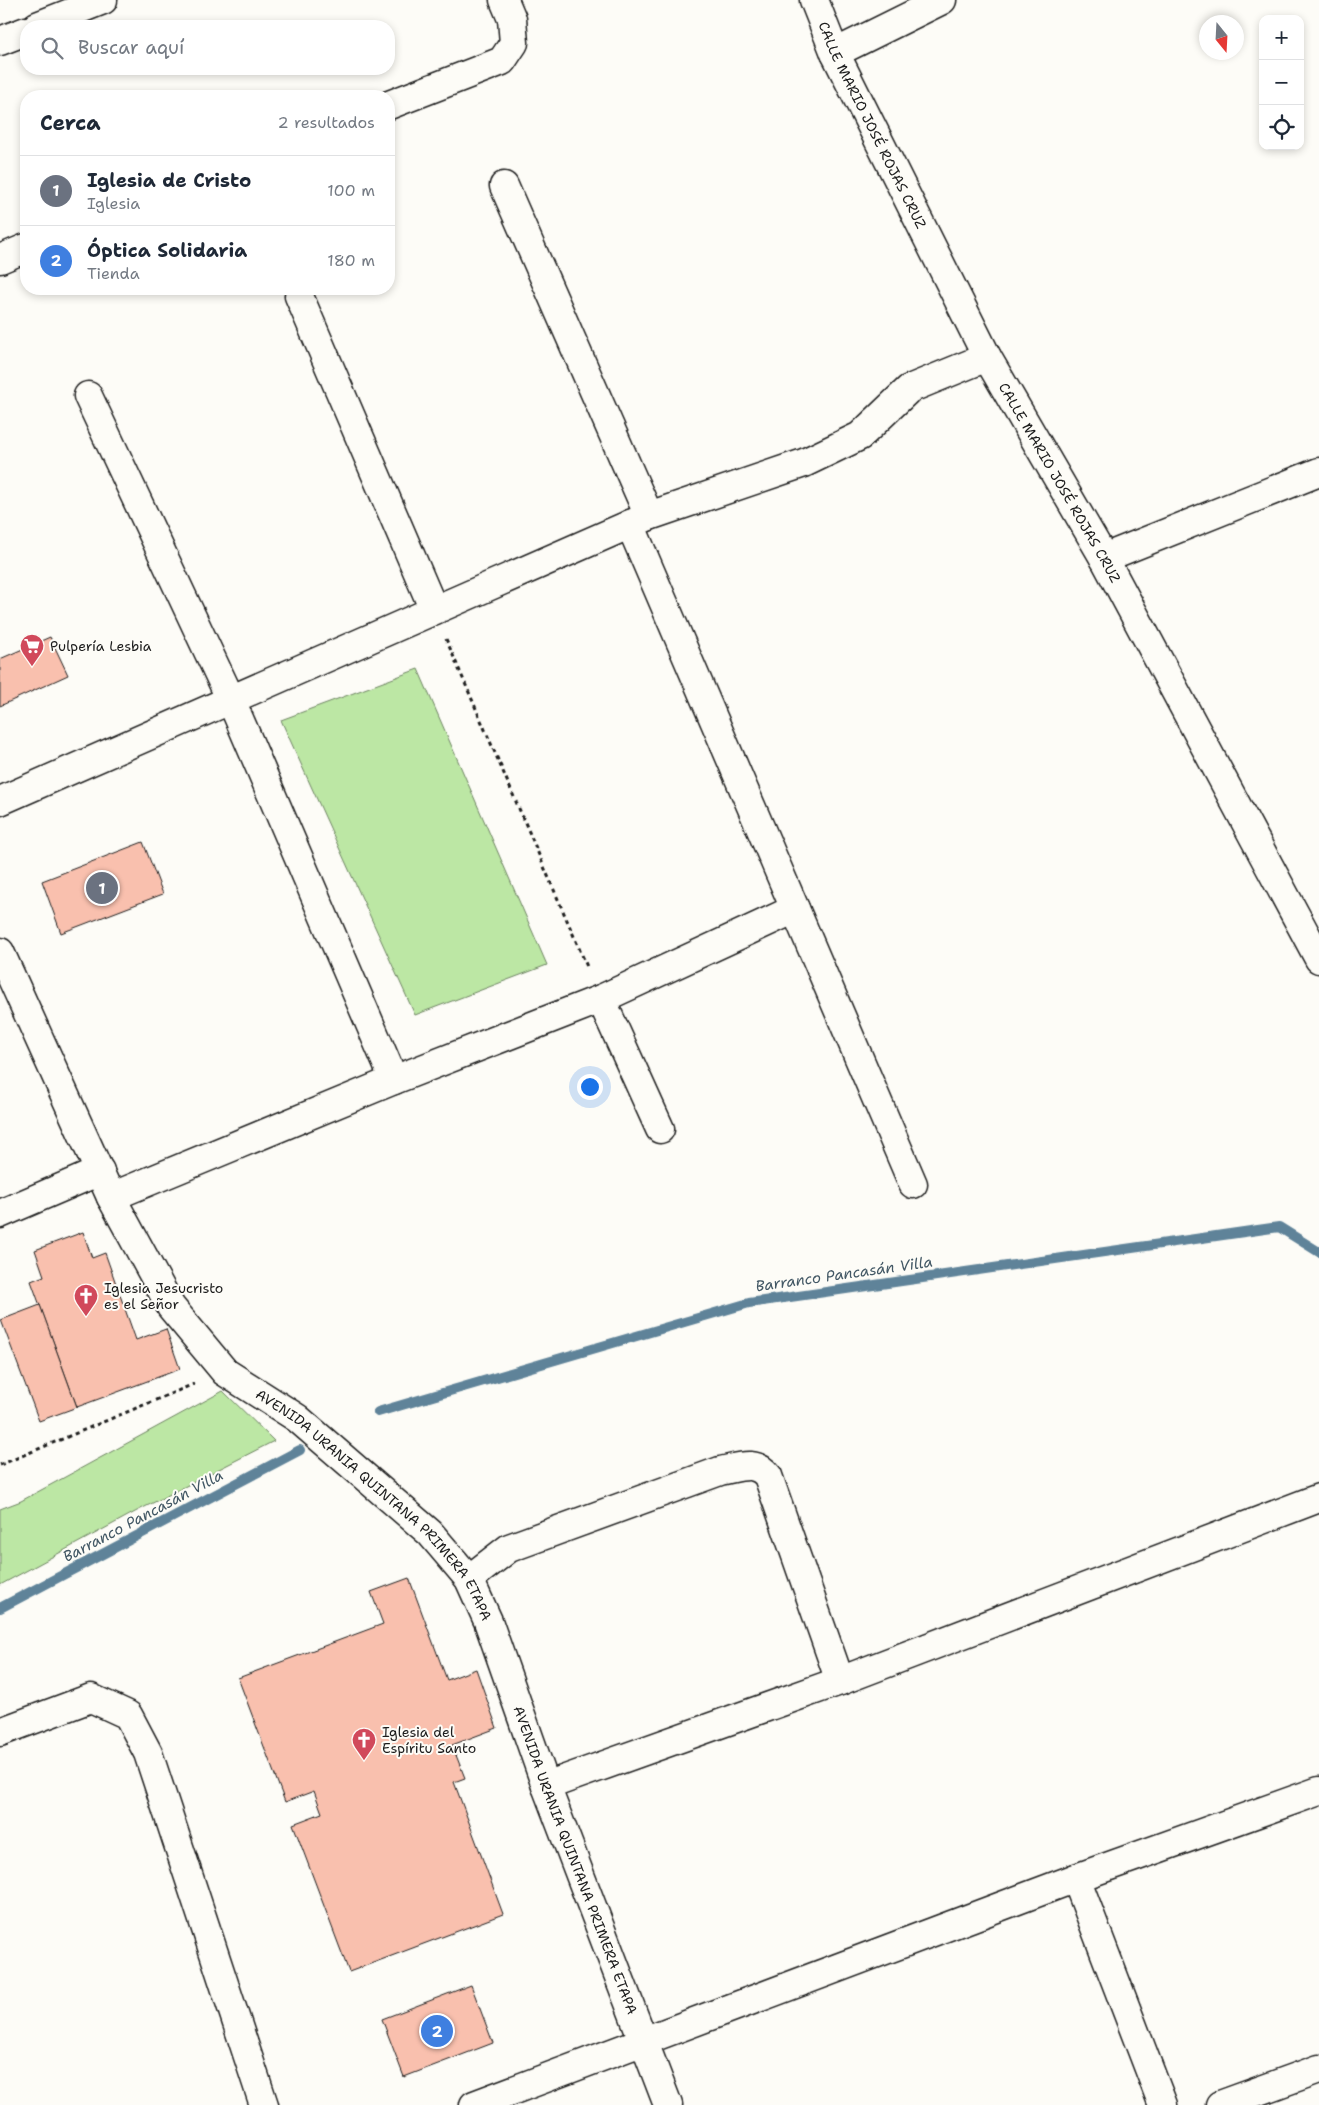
<!DOCTYPE html>
<html lang="es">
<meta charset="utf-8">
<style>
:root{--surface:#fff;--page:#f6f6f7;--text:#1f2937;--muted:#747a83;--line:#e0e1e3;--accent:#d93025}
body{margin:0;font-family:"Shantell Sans",sans-serif;background:var(--page);color:var(--text)}
.controls{position:absolute;right:15px;top:15px;display:grid;overflow:hidden;border-radius:10px;box-shadow:0 2px 8px #0003}
.controls button{width:45px;height:45px;display:grid;place-items:center;padding:0;border:0;border-bottom:1px solid var(--line);background:var(--surface);color:var(--text);font:25px sans-serif}
.compass{position:absolute;left:1199px;top:15px;width:45px;height:45px;border-radius:50%;background:var(--surface);box-shadow:0 2px 8px #0003;rotate:162deg}
.you{position:absolute;left:589px;top:1086px;width:18px;height:18px;margin:-12px;border:4px solid #fff;border-radius:50%;background:#1a73e8;box-shadow:0 0 0 8px #1a73e833}
.badge{display:grid;place-items:center;width:32px;height:32px;border-radius:50%;background:var(--accent);color:#fff;font-size:16px;font-weight:700}
.pin{position:absolute;translate:-50% -50%;border:2px solid #fff;box-shadow:0 1px 5px #0006}
.list{margin:0;padding:0;list-style:none}
h2{display:flex;justify-content:space-between;align-items:center;height:65px;margin:0;padding:0 20px;font-size:21px}
h2 small{font-size:16px;font-weight:400;color:var(--muted)}
.list li{display:grid;grid-template-columns:32px 1fr auto;gap:15px;align-items:center;box-sizing:border-box;height:70px;padding:0 20px;border-top:1px solid var(--line)}
.list b{display:block;font-size:19px;white-space:nowrap}
.list p{margin:0;font-size:16px;white-space:nowrap;color:var(--muted)}
.list em{font-size:16px;font-style:normal;color:var(--muted)}
.icon{flex:none;width:28px;height:28px;fill:none;stroke:currentColor;stroke-width:2;stroke-linecap:round;stroke-linejoin:round}
.map{position:relative;flex:none;width:1319px;height:2105px;overflow:hidden}
.search{position:absolute;background:var(--surface);box-shadow:0 2px 8px #0003;left:20px;top:20px;width:375px;height:55px;display:flex;align-items:center;gap:12px;box-sizing:border-box;padding:0 18px;border-radius:20px;color:var(--muted);font-size:19px}
.panel{position:absolute;background:var(--surface);box-shadow:0 2px 8px #0003;left:20px;top:90px;width:375px;height:205px;border-radius:20px}
.map>svg:first-child{display:block}
.green{fill:#bce7a4;stroke:#6c8260}
.lines{fill:none;stroke-linecap:round;stroke-linejoin:round}
.stream{stroke:#5f8399;stroke-width:10}
.building{fill:#f9c0ae;stroke:#1c1c1c}
.minor-casing{stroke:#1c1c1c;stroke-width:31}
.path{stroke:#1c1c1c;stroke-width:3;stroke-dasharray:4 4;stroke-linecap:butt}
.minor{stroke:#fdfcf7;stroke-width:28}
.labels{text-anchor:middle;dominant-baseline:central;stroke-width:4;stroke-linejoin:round;paint-order:stroke}
.street-label{font-size:14px;fill:#1c1c1c;stroke:#fdfcf7}
.poi-label{font-size:14px;fill:#1c1c1c;stroke:#fdfcf7;text-anchor:start}
.water-label{font-size:15px;font-style:italic;fill:#435865;stroke:#fdfcf7}
</style>
<div class="map">
<svg width="1319" height="2105" viewBox="0 0 1319 2105">
<rect width="100%" height="100%" fill="#fdfcf7"/>
<filter id="ink" filterUnits="userSpaceOnUse"><feTurbulence type="fractalNoise" baseFrequency=".02" numOctaves="2"/><feDisplacementMap in="SourceGraphic" scale="10" xChannelSelector="R" yChannelSelector="G"/><feConvolveMatrix kernelMatrix="1 2 1 2 8 2 1 2 1" color-interpolation-filters="sRGB"/></filter>
<g filter="url(#ink)">
<g class="green">
<path d="M418,669L547,965L415,1015L281,720Z"/>
<path d="M223,1391L274,1441L137,1511L0,1585V1509L21,1501Z"/>
</g>
<g class="lines">
<g class="stream">
<path d="M378,1412L749,1303L1279,1227L1319,1252"/>
<path d="M0,1608L300,1450"/>
</g>
</g>
<g class="building">
<path d="M50,637L68,675L0,706V659Z"/>
<path d="M143,842L163,894L61,933L42,881Z"/>
<path d="M83,1232L92,1258L105,1253L136,1340L166,1329L180,1369L77,1407L31,1281L44,1276L35,1250Z"/>
<path d="M40,1305L77,1407L39,1421L1,1320Z"/>
<path d="M409,1578L447,1680L476,1669L497,1728L452,1745L465,1778L454,1782L503,1914L349,1972L293,1824L322,1813L314,1791L285,1802L238,1678L383,1624L371,1592Z"/>
<path d="M471,1985L493,2043L404,2077L382,2019Z"/>
</g>
<g class="lines">
<defs>
<g id="minor">
<path id="s1" d="M814,0L835,53L987,357L1104,558L1319,959"/>
<path d="M37,26L103,0"/>
<path d="M0,41L26,31"/>
<path d="M835,53L942,0"/>
<path d="M389,105L502,61L514,43L512,19L504,0"/>
<path d="M504,186L649,516"/>
<path d="M0,259L26,248"/>
<path d="M299,296L434,610"/>
<path d="M88,396L231,700L394,1080"/>
<path d="M630,524L913,1184"/>
<path d="M1104,558L1319,472"/>
<path d="M0,801L649,516L804,463L860,436L909,389L987,357"/>
<path id="s2" d="M0,952L111,1197L171,1307L225,1372L297,1418L430,1533L469,1579L488,1621L546,1786L668,2105"/>
<path d="M601,999L660,1129"/>
<path d="M111,1197L394,1080L601,999L795,909"/>
<path d="M0,1214L100,1171"/>
<path d="M469,1579L509,1548L720,1471C738,1468 755,1459 768,1476L840,1681"/>
<path d="M0,1732L91,1698L128,1715L148,1753L264,2105"/>
<path d="M546,1786L840,1681L1319,1498"/>
<path d="M1076,1878L1163,2105"/>
<path d="M474,2105L1076,1878L1319,1791"/>
<path d="M1220,2105L1319,2069"/>
</g>
</defs>
<use href="#minor" class="minor-casing"/>
<g class="path">
<path d="M446,639L588,969"/>
<path d="M0,1465L194,1384"/>
</g>
<use href="#minor" class="minor"/>
</g>
</g>
<defs>
<symbol id="supermarket-pin" viewBox="-11 -11 22 30"><path d="M0 17L-7.5 6A9.5 9.5 0 1 1 7.5 6Z" fill="#d1495b" stroke="#fdfcf7"/><path d="M-6-5.5h2.5l.6 2H6L4.5 2H-2.5L-4.4-4H-6ZM-1.5 3.2a1.3 1.3 0 1 0 .1 0ZM3 3.2a1.3 1.3 0 1 0 .1 0Z" fill="#fff"/></symbol>
<symbol id="church-pin" viewBox="-11 -11 22 30"><path d="M0 17L-7.5 6A9.5 9.5 0 1 1 7.5 6Z" fill="#d1495b" stroke="#fdfcf7"/><path d="M-1.2-6h2.4v3.5h3.3v2.4h-3.3V6h-2.4V-.1h-3.3v-2.4h3.3Z" fill="#fff"/></symbol>
</defs>
<g fill-rule="evenodd">
<use href="#supermarket-pin" x="18" y="632" width="28" height="38"/>
<use href="#church-pin" x="72" y="1282" width="28" height="38"/>
<use href="#church-pin" x="350" y="1726" width="28" height="38"/>
</g>
<g class="labels">
<g class="street-label">
<text stroke="none"><textPath href="#s1" startOffset="138">CALLE MARIO JOSÉ ROJAS CRUZ</textPath></text>
<text stroke="none"><textPath href="#s1" startOffset="542">CALLE MARIO JOSÉ ROJAS CRUZ</textPath></text>
<text stroke="none"><textPath href="#s2" startOffset="681">AVENIDA URANIA QUINTANA PRIMERA ETAPA</textPath></text>
<text stroke="none"><textPath href="#s2" startOffset="1101">AVENIDA URANIA QUINTANA PRIMERA ETAPA</textPath></text>
</g>
<g class="poi-label">
<text x="50" y="646">Pulpería Lesbia</text>
<text x="104" y="1288">Iglesia Jesucristo<tspan x="104" dy="16">es el Señor</tspan></text>
<text x="382" y="1732">Iglesia del<tspan x="382" dy="16">Espíritu Santo</tspan></text>
</g>
<g class="water-label">
<text transform="translate(844 1274) rotate(-8)">Barranco Pancasán Villa</text>
<text transform="translate(143 1516) rotate(-28)">Barranco Pancasán Villa</text>
</g>
</g>
</svg>
<div class="controls">
<button>+</button>
<button>−</button>
<button><svg class="icon" aria-label="locate" viewBox="0 0 24 24"><circle cx="12" cy="12" r="6"/><path d="M12 2v4M12 18v4M2 12h4M18 12h4"/></svg></button>
</div>
<svg class="compass" viewBox="-18 -18 36 36"><path d="M0-13l5 13h-10z" fill="#e53935"/><path d="M0 13l5-13h-10z" fill="#747a83"/></svg>
<div class="you"></div>
<div class="pin badge" style="left:102px;top:888px;background:#6b7280">1</div>
<div class="pin badge" style="left:437px;top:2031px;background:#3f7fe0">2</div>
<div class="search"><svg class="icon" aria-label="search" viewBox="0 0 24 24"><circle cx="10" cy="10" r="6"/><path d="M15 15l6 6"/></svg>Buscar aquí</div>
<section class="panel">
<h2>Cerca<small>2 resultados</small></h2>
<ul class="list">
<li><span class="badge" style="background:#6b7280">1</span><div><b>Iglesia de Cristo</b><p>Iglesia</p></div><em>100 m</em></li>
<li><span class="badge" style="background:#3f7fe0">2</span><div><b>Óptica Solidaria</b><p>Tienda</p></div><em>180 m</em></li>
</ul>
</section>
</div>
